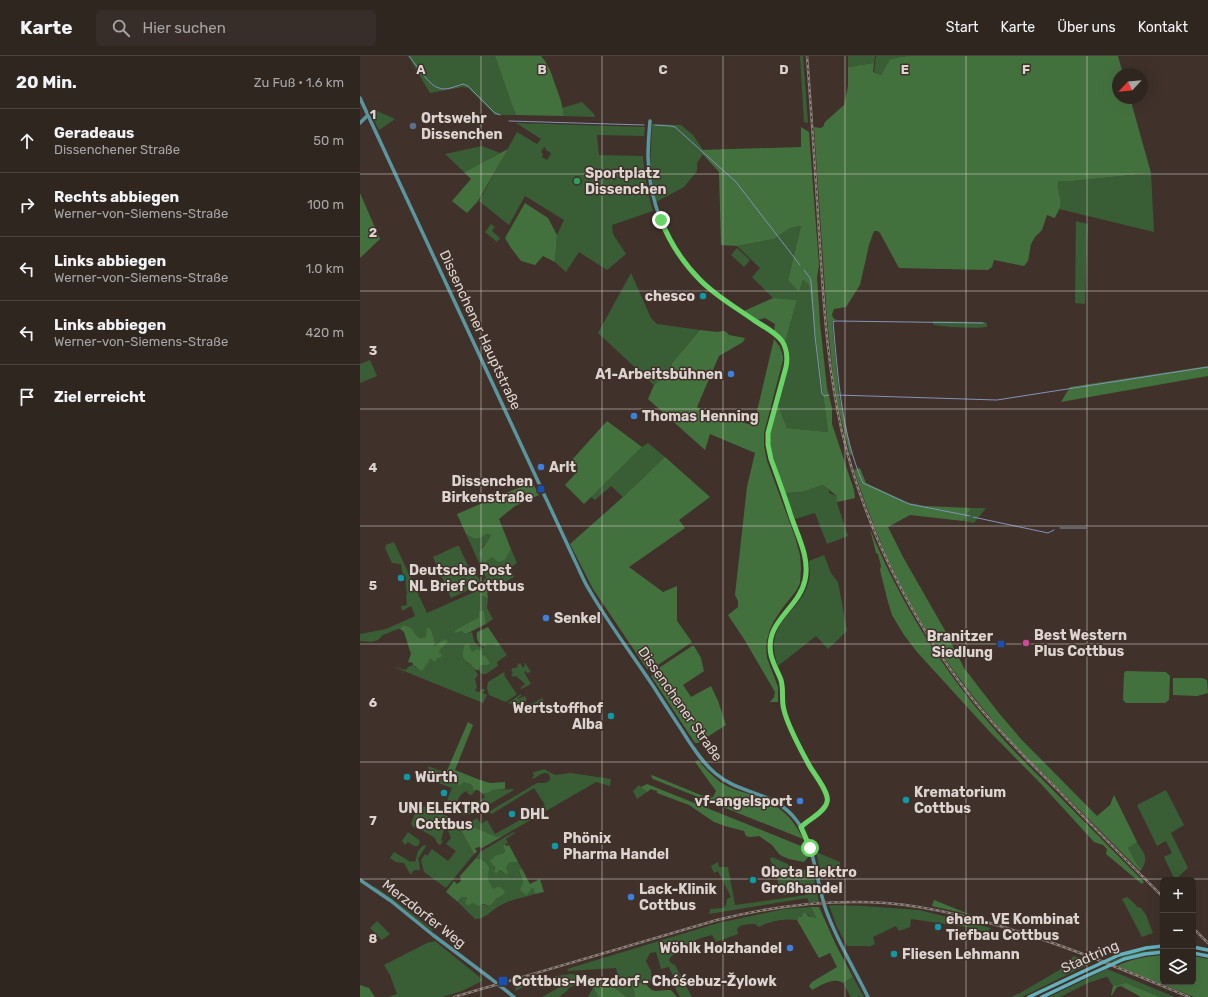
<!DOCTYPE html>
<html lang="de">
<meta charset="utf-8">
<style>
:root{--surface:#302620;--page:#382e29;--text:#f1f3f6;--muted:#a8a5a5;--line:#4b433e}
body{margin:0;font-family:Rubik,sans-serif;background:var(--page);color:var(--text)}
.controls{position:absolute;right:12px;bottom:12px;display:grid;overflow:hidden;border-radius:6px;box-shadow:0 4px 16px #0002}
.controls button{width:36px;height:36px;display:grid;place-items:center;padding:0;border:0;border-bottom:1px solid var(--line);background:var(--surface);color:var(--text);font:20px sans-serif}
.compass{position:absolute;left:752px;top:12px;width:36px;height:36px;border-radius:50%;background:var(--surface);box-shadow:0 4px 16px #0002;rotate:244deg}
.stop{position:absolute;width:12px;height:12px;margin:-9px;border:3px solid #68d465;border-radius:50%;background:#fff}
.stop.end{background:#68d465;border-color:#fff;box-shadow:0 1px 4px #0008}
.list{margin:0;padding:0;list-style:none}
h2{display:flex;justify-content:space-between;align-items:center;height:52px;margin:0;padding:0 16px;font-size:17px}
h2 small{font-size:13px;font-weight:400;color:var(--muted)}
.list li{display:grid;grid-template-columns:26px 1fr auto;gap:12px;align-items:center;box-sizing:border-box;height:64px;padding:0 16px;border-top:1px solid var(--line)}
.list b{display:block;font-size:15px;white-space:nowrap}
.list p{margin:0;font-size:13px;white-space:nowrap;color:var(--muted)}
.list em{font-size:13px;font-style:normal;color:var(--muted)}
.icon{flex:none;width:22px;height:22px;fill:none;stroke:currentColor;stroke-width:2;stroke-linecap:round;stroke-linejoin:round}
.map{position:relative;flex:none;width:848px;height:941px;overflow:hidden}
header{display:flex;align-items:center;gap:24px;box-sizing:border-box;height:56px;padding:0 20px;background:var(--surface);border-bottom:1px solid var(--line)}
header strong{font-size:19px}
nav{display:flex;gap:22px;margin-inline-start:auto;font-size:14px}
.search{width:280px;height:36px;background:var(--page);display:flex;align-items:center;gap:10px;box-sizing:border-box;padding:0 14px;border-radius:6px;color:var(--muted);font-size:15px}
main{display:flex}
aside{flex:1;background:var(--surface)}
.map>svg:first-child{display:block}
.green{fill:#395d35;fill-rule:evenodd}
.forest{fill:#43713e}
.lines{fill:none;stroke-linecap:round;stroke-linejoin:round}
.stream{stroke:#8192b8;stroke-width:1}
.secondary{stroke:#5a969f;stroke-width:3.5}
.primary{stroke:#62b1bc;stroke-width:3.5}
.rail-casing{stroke:#8c817b;stroke-width:2.5}
.rail{stroke:#40322b;stroke-width:1;stroke-dasharray:3;stroke-linecap:butt}
.primary-bridge{stroke:#62b1bc;stroke-width:3.5}
.route{stroke:#68d465;stroke-width:5}
.grid{fill:none;stroke:#ddd4d0;stroke-width:1;stroke-opacity:0.55}
.service-dot{fill:#5c6f8a;stroke:#40322b;stroke-width:1.5}
.leisure-dot{fill:#2e9e5b;stroke:#40322b;stroke-width:1.5}
.culture-dot{fill:#0f9aa8;stroke:#40322b;stroke-width:1.5}
.shop-dot{fill:#3f7fe0;stroke:#40322b;stroke-width:1.5}
.transit-dot{fill:#1a4fb4;stroke:#40322b;stroke-width:1.5}
.hotel-dot{fill:#d1479c;stroke:#40322b;stroke-width:1.5}
.labels{text-anchor:middle;dominant-baseline:central;stroke-width:3;stroke-linejoin:round;paint-order:stroke}
.poi-label{font-size:14px;font-weight:bold;fill:#ddd4d0;stroke:#40322b;text-anchor:start}
.street-label{font-size:14px;fill:#ddd4d0;stroke:#40322b}
.grid-label{font-size:13px;text-anchor:middle;font-weight:bold;fill:#ddd4d0;stroke:#40322b;stroke-width:3;stroke-linejoin:round;paint-order:stroke}
</style>
<header>
<strong>Karte</strong>
<div class="search"><svg class="icon" aria-label="search" viewBox="0 0 24 24"><circle cx="10" cy="10" r="6"/><path d="M15 15l6 6"/></svg>Hier suchen</div>
<nav><a>Start</a><a>Karte</a><a>Über uns</a><a>Kontakt</a></nav>
</header>
<main>
<aside>
<h2>20 Min.<small>Zu Fuß · 1.6 km</small></h2>
<ul class="list">
<li><svg class="icon" aria-label="ahead" viewBox="0 0 24 24"><path d="M12 20V5M6 11l6-6 6 6"/></svg><div><b>Geradeaus</b><p>Dissenchener Straße</p></div><em>50 m</em></li>
<li><svg class="icon" aria-label="right" viewBox="0 0 24 24"><path d="M7 20v-9h11M14 6l5 5-5 5"/></svg><div><b>Rechts abbiegen</b><p>Werner-von-Siemens-Straße</p></div><em>100 m</em></li>
<li><svg class="icon" aria-label="left" viewBox="0 0 24 24"><path d="M17 20v-9H6M10 6l-5 5 5 5"/></svg><div><b>Links abbiegen</b><p>Werner-von-Siemens-Straße</p></div><em>1.0 km</em></li>
<li><svg class="icon" aria-label="left" viewBox="0 0 24 24"><path d="M17 20v-9H6M10 6l-5 5 5 5"/></svg><div><b>Links abbiegen</b><p>Werner-von-Siemens-Straße</p></div><em>420 m</em></li>
<li><svg class="icon" aria-label="arrive" viewBox="0 0 24 24"><path d="M6 21V4h12l-3 4 3 4H6"/></svg><div><b>Ziel erreicht</b></div></li>
</ul>
</aside>
<div class="map">
<svg width="848" height="941" viewBox="0 0 848 941">
<rect width="100%" height="100%" fill="#40322b"/>
<g class="green">
<path d="M48,0H135L153,52L156,59H135L108,32L103,31L70,37Z"/>
<path d="M440,0H443L448,67L444,66Z"/>
<path d="M488,0H515L514,7L488,11Z"/>
<path d="M516,0H547L530,3L521,19L514,16Z"/>
<path d="M222,46L234,58L235,61L204,60L202,52Z"/>
<path d="M17,55L35,63L19,74L11,58Z"/>
<path d="M156,67L285,71L284,80L237,79L239,99L283,100C284,119 288,137 293,155L252,169L253,178L266,198L247,214L219,196L206,216L195,206L197,179L204,164L165,140L149,169L119,145L157,76L177,88L181,83ZM184,91L186,92V94L191,97L187,104L182,101L183,98L181,96Z"/>
<path d="M292,68L321,69L333,79L343,94H339L343,98L337,107V115L324,131L296,146L290,111Z"/>
<path d="M122,90L140,97L104,116L85,98Z"/>
<path d="M791,117L794,176L699,153C702,143 695,134 699,125H714Z"/>
<path d="M716,165L728,168L725,248L715,247Z"/>
<path d="M131,168L135,171L132,175L140,182L137,186L125,176Z"/>
<path d="M441,170L428,224L439,236L443,224L449,229L468,376L427,372L418,349L429,302V294L425,287L437,244L413,242L392,221L400,212L377,190L414,183L430,172Z"/>
<path d="M377,192L390,204L384,211L371,199Z"/>
<path d="M271,217L291,262L297,268L340,274L312,307L310,315L294,329L238,277Z"/>
<path d="M573,265L624,266L627,267V271C609,273 591,271 573,269Z"/>
<path d="M10,304L17,320L0,327V308Z"/>
<path d="M288,387L305,401L263,441L251,430L235,444L231,441L282,391Z"/>
<path d="M463,429L469,434V437L477,440V447L488,480L467,488L455,457L435,463L425,437L442,436Z"/>
<path d="M611,452H626L614,467L603,465Z"/>
<path d="M106,478L114,483L120,482L127,478L131,479L129,485L122,491L132,501L145,504L151,493L157,507L150,512L154,521L131,534L128,530L122,540L128,542L127,552L133,563L126,568L125,564L119,561L95,574L101,575L106,578L112,576C114,585 114,589 123,592L127,588H131L137,591L140,589L147,599L137,606L138,610L126,618H121L119,614L121,609L105,605L113,611L118,619L115,623L117,631L115,635L120,636L121,633H125L123,637L127,639L123,647L34,611L46,614L48,611L53,609L56,612L70,602L79,597L80,586L74,591L75,586L71,573L66,581L59,582L50,571L43,569L40,573H38L23,579L18,584L11,586L0,585V578L26,573L55,560L51,550L42,555L41,550L47,549L46,539L47,538L45,521L43,522L41,508L32,507L25,492L26,489L34,486L67,557L121,533L124,528L123,524L126,522Z"/>
<path d="M97,490H99L110,514L119,522L120,527L118,530L91,542L73,501Z"/>
<path d="M464,499L471,517L478,526L487,575L468,593L456,580L418,610C400,562 448,556 450,517C450,513 449,509 449,505Z"/>
<path d="M160,607L163,612L165,610L164,607H165L171,616L167,617L166,615L164,616L171,628L161,633L160,632L165,628L156,620L153,621L151,619L153,617L151,614L153,612H155L158,611L157,609Z"/>
<path d="M144,616L145,618L144,619L156,637V639L146,646L129,639L127,632L128,626Z"/>
<path d="M161,638V640L158,642V643L165,640L167,644L162,648L163,650L167,648L168,650L182,642L184,645L165,658L159,655V653L154,651V649L148,647Z"/>
<path d="M68,710L86,717V720C93,721 97,724 100,730L104,726L112,729L114,736L112,739L108,738L107,735C98,737 97,749 92,756L86,753V751H84L85,750L92,732L78,727L79,724L74,722L73,724L68,722L67,721L69,716Z"/>
<path d="M184,713L195,719L211,717L251,723L250,730L236,726L143,780L137,781L116,772H110L109,767L117,762L121,768L127,764L135,778L174,756H176L178,758L180,757L179,755L180,752L185,749L174,732L132,758L128,756L177,727C183,727 186,728 190,724C190,711 179,719 173,723L172,721L174,720L173,717H171Z"/>
<path d="M279,729L287,736L277,743L273,735Z"/>
<path d="M153,733L154,734L113,758L102,759L108,752L117,748L122,743L125,741L123,738L130,736L132,734Z"/>
<path d="M806,734L824,769L811,777L828,812L815,824L804,801L812,797L806,785L797,790L777,749Z"/>
<path d="M60,750L66,751V753H67L68,752L89,761L86,767L81,784L83,785L80,789L77,787L75,782L55,770L54,772L51,768L56,754Z"/>
<path d="M91,765L97,767L114,798L86,832L64,816L61,804L65,798L67,800L72,793L88,805L96,795L86,788L91,782L87,772Z"/>
<path d="M48,776L59,784L60,787L58,790H54L48,786L45,789L42,785Z"/>
<path d="M154,776L155,777L146,783L149,789L147,787L143,790L145,795L144,797L136,799L134,816H139L141,814L146,811L150,806H158L162,813L159,815L163,827L171,833L173,832L175,838C163,842 151,843 139,850C131,855 125,863 115,863L98,846C99,843 101,841 105,841L107,842L105,848L114,847L130,850L136,843L143,839L144,835L139,830L133,833L128,823V812L121,803L116,802L120,796Z"/>
<path d="M777,786C784,798 789,801 782,813L777,808L768,792Z"/>
<path d="M64,789L66,790L58,803L59,804L60,814H54L51,818H50L44,807L36,806L30,802L34,796L51,806L52,805L55,806C57,800 57,793 64,789Z"/>
<path d="M456,796L480,806V814H460Z"/>
<path d="M412,801L436,812L451,815L453,818L459,846H449L447,842L349,858L350,855V853L363,852L366,849L367,843L371,841L358,815L354,817L351,810L358,806L359,811H368L375,849L446,839L445,835L424,839L420,835L414,810L411,806L410,803Z"/>
<path d="M14,830L34,844L73,874L72,875L32,844L15,832Z"/>
<path d="M767,841L775,848L777,851L781,852L786,859L793,877L782,881L762,843Z"/>
<path d="M469,849L504,850L559,854L631,872L627,876L606,871L551,863L550,871L539,875L536,870L513,881L515,888L509,891L508,890H487L477,871Z"/>
<path d="M451,851L456,863L448,859L445,856L437,864C424,862 410,865 399,871L395,868C388,868 381,868 377,873L378,878L356,886L352,879L338,883L332,887L333,891C330,892 327,895 323,896C317,898 312,897 309,904L312,908L315,909L332,941H320L315,932C319,923 311,919 309,911L301,913L296,896L290,897L286,905L291,915L292,925L275,927L273,932L275,941H267L255,932L259,925L256,912L208,915L207,913L358,867L424,853Z"/>
<path d="M17,865L30,878L22,884L10,872Z"/>
<path d="M75,885L122,923V925L102,935L82,941H28L37,938L30,919L24,909L67,887Z"/>
<path d="M803,893V894C784,896 768,900 750,907L748,906L773,897Z"/>
<path d="M713,900L733,906L662,941H651L660,937L708,909Z"/>
<path d="M747,913L815,941H800L766,927L753,930L751,927L748,922L746,921L728,927L700,941H689Z"/>
<path d="M211,918L226,920L235,922V935L238,941H228L233,932L231,925L226,923L209,932L207,935L199,941H182L200,931L196,923L197,922L195,921L167,929L155,935L156,931L196,920Z"/>
<path d="M493,921L504,941H501L500,940L498,941H491L483,927Z"/>
</g>
<g class="forest">
<path d="M135,0H181L185,5L190,14L201,45L204,60L156,59L153,52Z"/>
<path d="M547,0H758L763,18H758V42H770L791,117L713,125H699C695,133 702,141 700,150C700,154 696,158 695,162L687,159L682,174L675,181L671,188L668,205L664,210L634,204L632,211L628,214L539,212L520,177L518,175H514L509,189L500,229L486,251L474,253L472,258L473,262L476,264L472,266L479,339L492,399H490L475,338L467,262L454,71L460,72L463,71L465,66L484,49L488,30V11L514,7L513,16L521,19L530,3Z"/>
<path d="M441,71L449,76L459,210L457,221L460,267L467,332L472,352V368L494,434L495,442L477,446V440L463,429L442,436L425,437L410,392L409,377L418,349L427,372L468,376L449,229L443,224L439,236L428,224L441,170L430,172L414,183L377,190L361,189L359,116L339,94L441,91Z"/>
<path d="M148,93L118,145L107,157L92,145L111,123L104,116Z"/>
<path d="M0,137L20,183L0,202Z"/>
<path d="M165,147L188,162L197,179L195,206L183,200L175,209L161,205L151,192L145,182Z"/>
<path d="M413,242L437,244L425,287L421,281L414,275L415,268L405,262L397,264L384,255Z"/>
<path d="M340,274L358,276L362,275H365L369,279L385,282L383,286L359,300L337,351L346,357H364L366,360L388,368H394L414,283L420,291L423,300V304L404,377V390L407,405L435,481L440,499L441,512L440,527L436,535L421,554L414,565L410,573L407,584L406,591L407,602L418,631V646H410L414,641L415,636L384,583L368,559L378,551V545L375,539L387,431L395,397L350,378L345,394L288,343L294,329L310,315L312,307Z"/>
<path d="M848,310V320L701,346L710,331Z"/>
<path d="M247,365L282,391L224,448L205,429L217,416L218,411L211,405Z"/>
<path d="M305,401L350,441L319,464L325,472L269,511L303,536L317,530V565L332,586L298,609L296,607L287,613L233,533L210,488L263,441Z"/>
<path d="M500,412L506,427L549,447L565,450L611,452L603,465L550,459L528,471L543,501L583,571L604,612L638,656L661,683L737,760L750,749L754,739L777,786L768,792L777,808L782,813L780,815C751,786 722,756 693,727C678,712 661,697 646,680C609,637 573,590 546,540C525,500 508,457 494,414Z"/>
<path d="M171,427L174,429L179,439L155,450L139,463L151,493L145,504L138,506L132,501L124,507L119,498C123,489 128,488 131,479L127,478L120,482L114,483L106,478L97,458L148,436Z"/>
<path d="M510,473C539,544 580,610 630,668C649,691 670,711 691,732C722,763 753,795 784,826L782,828L746,798L747,793L743,789L734,786L682,729L630,676L557,596L544,579L532,559L528,546L520,514L521,510L518,498L516,497Z"/>
<path d="M128,530L131,534L127,537L128,542L122,540L121,533Z"/>
<path d="M119,555H124L126,568L106,578L101,575L95,577V574L119,561Z"/>
<path d="M43,569L50,571L59,582L66,581L67,571L71,573L75,586L74,591L80,586L86,583L88,586L80,593L79,597L82,599L80,602H77L75,606L70,602L67,608L62,615L53,609V607L48,606L51,598L44,576L40,573Z"/>
<path d="M128,571L140,589L137,591C132,588 129,587 124,591C118,587 116,584 117,576Z"/>
<path d="M108,587L112,596L117,593L122,595V599L126,601L130,607L127,609H121L119,614C114,614 114,612 111,609C102,603 102,600 104,590Z"/>
<path d="M332,590H334L341,602L344,615L323,629L331,641L351,630L358,645L366,669L338,687H335L291,620L300,614L299,612Z"/>
<path d="M766,615L806,616L810,620L809,644L805,647H766L763,644L764,617Z"/>
<path d="M813,622H842L847,624L848,637L837,640L813,639Z"/>
<path d="M108,666L113,669L95,714L120,724L130,727L145,726V733L132,734L130,736L123,738L118,734H115L114,736L112,729L104,726L100,730H99L98,726L91,720H86V717Z"/>
<path d="M338,704C345,712 352,720 360,726C369,732 379,735 389,738C415,747 431,757 443,783L293,723L291,720L292,719L348,742L353,741L356,735L335,706Z"/>
<path d="M287,728L446,792L448,801L444,806L429,803L422,800L419,798L412,789L399,780L390,781L386,780L384,775L365,770L354,766L329,749L297,737V735L291,733L287,736L281,731Z"/>
<path d="M97,767L102,769L109,767L110,772H116L137,781L143,780L122,792L120,791L115,792L117,796L114,798Z"/>
<path d="M145,788L146,790L149,789L158,806H150L146,811L148,817L146,818L141,814L137,817L134,816L135,811L130,805L136,799L144,797L145,795L143,790Z"/>
<path d="M116,802L121,803L126,807L129,811L128,823L133,833L139,830L145,835L143,839L136,843L130,850L123,848L118,850L114,847L108,849L105,848L107,842L105,841C101,841 99,843 98,846L86,836L94,825L97,828L101,825L100,820Z"/>
<path d="M162,813L170,828L180,823L184,836L175,838L173,832L171,833L167,839L162,836L160,833L163,827L159,814Z"/>
<path d="M574,844L611,859L572,850Z"/>
<path d="M451,851H459L476,889L493,921L483,927C473,921 462,929 452,934L449,930L452,926L477,911L470,897L459,902L437,864L439,861L442,860L443,857L445,856L448,860L456,862Z"/>
<path d="M803,899V926H833V900L848,903V941H834L757,910C771,903 787,900 803,899Z"/>
<path d="M235,922L251,929L267,941H238L235,935Z"/>
<path d="M285,926C293,940 297,933 311,934L317,941H275L273,931L274,928Z"/>
<path d="M766,927L800,941H781L761,930L757,931L752,939H751L753,930Z"/>
<path d="M0,929L9,932L15,941H0Z"/>
</g>
<g class="lines">
<g class="stream">
<path d="M49,0C56,8 69,30 79,32C86,35 96,30 103,28L108,30L135,57L140,59"/>
<path d="M149,65L284,69"/>
<path d="M295,69L310,70L315,71L376,126L440,209"/>
<path d="M444,214L450,222L451,226L455,280L462,338L464,340L469,339"/>
<path d="M477,339L637,344L848,311"/>
<path d="M610,460L549,448L503,427C481,378 478,319 473,266L476,265L623,267"/>
<path d="M613,461L688,477L694,474"/>
<path d="M700,472H726"/>
</g>
<g class="secondary">
<path d="M0,42L215,505C220,515 224,526 230,535C250,570 275,602 297,636C307,652 318,668 328,684C336,696 344,708 355,717C381,740 414,734 437,765C455,789 456,826 466,854C477,885 494,912 508,941"/>
<path d="M290,65C289,77 288,89 288,101C289,134 299,167 316,194C333,220 356,239 382,256C394,264 414,273 422,285C427,293 428,302 426,311L408,377V389L411,403C417,421 424,439 430,457C438,479 450,502 445,524C439,554 404,564 411,599C413,608 418,615 421,624C424,634 422,644 424,654C428,670 441,694 449,709C454,718 470,737 467,746C465,756 448,764 441,771"/>
<path d="M0,67L8,59"/>
<path d="M0,824L31,845L73,879L130,922L154,941"/>
</g>
<g class="primary">
<path d="M833,891L848,894"/>
<path d="M833,897L848,900"/>
<path d="M759,899L786,892L803,890"/>
<path d="M764,903L785,898L803,896"/>
<path d="M669,941L722,916"/>
<path d="M682,941L724,921"/>
</g>
<defs>
<g id="rail">
<path d="M447,0C452,64 456,127 460,191C464,253 468,315 482,376C505,472 550,563 611,641C637,674 666,703 696,732C731,769 767,805 803,841"/>
<path d="M833,872L848,887"/>
<path d="M94,941L357,864C413,850 469,843 526,847C552,849 578,854 603,860C681,879 755,910 829,941"/>
</g>
</defs>
<use href="#rail" class="rail-casing"/>
<use href="#rail" class="rail"/>
<g class="primary-bridge">
<path d="M722,916L759,899"/>
<path d="M724,921L764,903"/>
</g>
</g>
<g class="lines">
<path class="route" d="M301,164C310,187 324,208 341,225C357,241 377,252 395,265C404,271 415,276 422,285C427,293 428,301 426,311L408,377V389L411,403C418,422 425,441 431,460C438,481 450,502 445,524C439,553 404,565 411,599C413,608 418,616 421,624C424,634 421,644 424,654C428,671 441,694 449,709C454,718 470,737 467,746C465,756 448,764 441,771L450,792"/>
</g>
<path class="grid" d="M121,0V941M242,0V941M363,0V941M485,0V941M606,0V941M727,0V941M0,118H848M0,235H848M0,353H848M0,470H848M0,588H848M0,706H848M0,823H848"/>
<circle class="service-dot" cx="53" cy="70" r="4"/>
<circle class="leisure-dot" cx="217" cy="125" r="4"/>
<g class="culture-dot">
<circle cx="343" cy="240" r="4"/>
<circle cx="41" cy="522" r="4"/>
<circle cx="251" cy="660" r="4"/>
<circle cx="47" cy="721" r="4"/>
<circle cx="84" cy="737" r="4"/>
<circle cx="546" cy="744" r="4"/>
<circle cx="152" cy="758" r="4"/>
<circle cx="195" cy="790" r="4"/>
<circle cx="393" cy="824" r="4"/>
<circle cx="578" cy="871" r="4"/>
<circle cx="534" cy="898" r="4"/>
</g>
<g class="shop-dot">
<circle cx="371" cy="318" r="4"/>
<circle cx="274" cy="360" r="4"/>
<circle cx="181" cy="411" r="4"/>
<circle cx="186" cy="562" r="4"/>
<circle cx="440" cy="745" r="4"/>
<circle cx="271" cy="841" r="4"/>
<circle cx="430" cy="892" r="4"/>
</g>
<g class="transit-dot">
<rect x="177" y="429" width="8" height="8" rx="2"/>
<rect x="637" y="584" width="8" height="8" rx="2"/>
<rect x="138" y="920" width="10" height="10" rx="2"/>
</g>
<circle class="hotel-dot" cx="666" cy="587" r="4"/>
<g class="labels">
<g class="poi-label">
<text x="61" y="62">Ortswehr<tspan x="61" dy="16">Dissenchen</tspan></text>
<text x="225" y="117">Sportplatz<tspan x="225" dy="16">Dissenchen</tspan></text>
<text x="335" y="240" text-anchor="end">chesco</text>
<text x="363" y="318" text-anchor="end">A1-Arbeitsbühnen</text>
<text x="282" y="360">Thomas Henning</text>
<text x="189" y="411">Arlt</text>
<text x="173" y="425" text-anchor="end">Dissenchen<tspan x="173" dy="16">Birkenstraße</tspan></text>
<text x="49" y="514">Deutsche Post<tspan x="49" dy="16">NL Brief Cottbus</tspan></text>
<text x="194" y="562">Senkel</text>
<text x="674" y="579">Best Western<tspan x="674" dy="16">Plus Cottbus</tspan></text>
<text x="633" y="580" text-anchor="end">Branitzer<tspan x="633" dy="16">Siedlung</tspan></text>
<text x="243" y="652" text-anchor="end">Wertstoffhof<tspan x="243" dy="16">Alba</tspan></text>
<text x="55" y="721">Würth</text>
<text x="554" y="736">Krematorium<tspan x="554" dy="16">Cottbus</tspan></text>
<text x="432" y="745" text-anchor="end">vf-angelsport</text>
<text x="84" y="752" text-anchor="middle">UNI ELEKTRO<tspan x="84" dy="16">Cottbus</tspan></text>
<text x="160" y="758">DHL</text>
<text x="203" y="782">Phönix<tspan x="203" dy="16">Pharma Handel</tspan></text>
<text x="401" y="816">Obeta Elektro<tspan x="401" dy="16">Großhandel</tspan></text>
<text x="279" y="833">Lack-Klinik<tspan x="279" dy="16">Cottbus</tspan></text>
<text x="586" y="863">ehem. VE Kombinat<tspan x="586" dy="16">Tiefbau Cottbus</tspan></text>
<text x="422" y="892" text-anchor="end">Wöhlk Holzhandel</text>
<text x="542" y="898">Fliesen Lehmann</text>
<text x="152" y="925">Cottbus-Merzdorf - Chóśebuz-Žylowk</text>
</g>
<g class="street-label">
<text transform="translate(120 274) rotate(65)">Dissenchener Hauptstraße</text>
<text transform="translate(320 648) rotate(55)">Dissenchener Straße</text>
<text transform="translate(64 858) rotate(38)">Merzdorfer Weg</text>
<text transform="translate(730 901) rotate(-24)">Stadtring</text>
</g>
</g>
<g class="grid-label">
<text x="61" y="18">A</text>
<text x="182" y="18">B</text>
<text x="303" y="18">C</text>
<text x="424" y="18">D</text>
<text x="545" y="18">E</text>
<text x="666" y="18">F</text>
<text x="13" y="63">1</text>
<text x="13" y="181">2</text>
<text x="13" y="299">3</text>
<text x="13" y="416">4</text>
<text x="13" y="534">5</text>
<text x="13" y="651">6</text>
<text x="13" y="769">7</text>
<text x="13" y="887">8</text>
</g>
</svg>
<div class="controls">
<button>+</button>
<button>−</button>
<button><svg class="icon" aria-label="layers" viewBox="0 0 24 24"><path d="M12 4l9 5-9 5-9-5zM3 14l9 5 9-5"/></svg></button>
</div>
<svg class="compass" viewBox="-18 -18 36 36"><path d="M0-13l5 13h-10z" fill="#e53935"/><path d="M0 13l5-13h-10z" fill="#a8a5a5"/></svg>
<div class="stop" style="left:450px;top:792px"></div>
<div class="stop end" style="left:301px;top:164px"></div>
</div>
</main>
